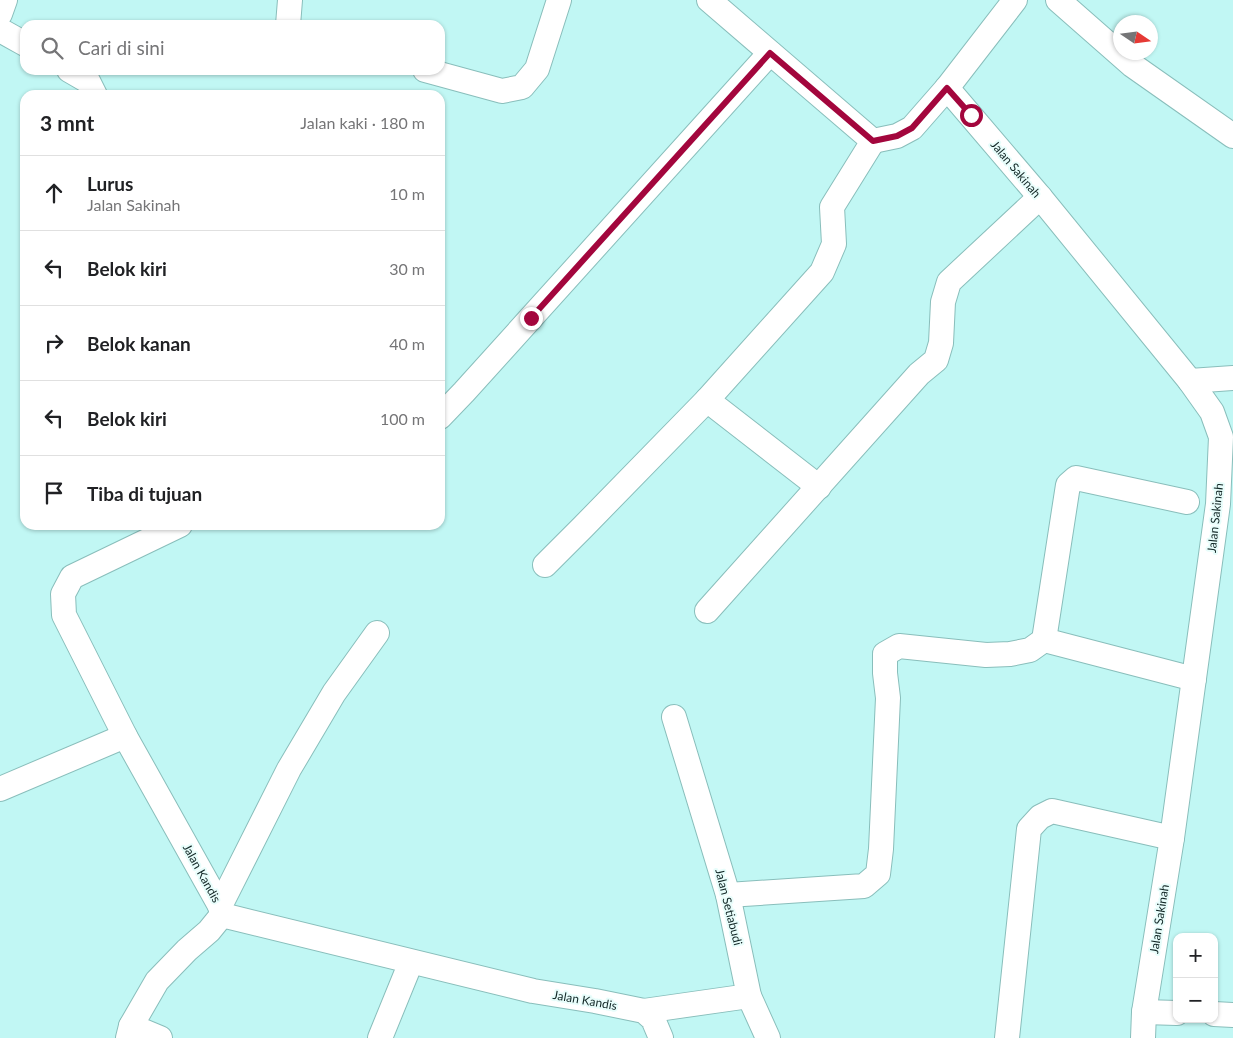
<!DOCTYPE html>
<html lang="id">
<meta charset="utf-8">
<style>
:root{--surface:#fff;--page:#f2f2f2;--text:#202124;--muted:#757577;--line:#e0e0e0}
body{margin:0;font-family:Lato,sans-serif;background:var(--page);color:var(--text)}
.controls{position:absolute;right:15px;bottom:15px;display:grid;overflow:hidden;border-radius:10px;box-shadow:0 1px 4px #0004}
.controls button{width:45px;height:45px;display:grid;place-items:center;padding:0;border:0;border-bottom:1px solid var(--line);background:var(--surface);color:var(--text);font:25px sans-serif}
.compass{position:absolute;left:1113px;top:15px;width:45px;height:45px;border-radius:50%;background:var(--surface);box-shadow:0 1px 4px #0004;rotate:103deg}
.stop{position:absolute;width:15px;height:15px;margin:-11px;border:4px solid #a3063d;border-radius:50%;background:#fff}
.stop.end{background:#a3063d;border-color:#fff;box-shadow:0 1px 5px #0008}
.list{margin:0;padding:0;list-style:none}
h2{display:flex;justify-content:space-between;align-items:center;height:65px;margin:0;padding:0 20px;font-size:21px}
h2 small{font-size:16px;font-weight:400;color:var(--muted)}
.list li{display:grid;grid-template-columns:32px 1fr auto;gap:15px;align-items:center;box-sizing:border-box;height:75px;padding:0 20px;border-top:1px solid var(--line)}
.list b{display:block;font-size:19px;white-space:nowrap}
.list p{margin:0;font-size:16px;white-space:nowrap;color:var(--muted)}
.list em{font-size:16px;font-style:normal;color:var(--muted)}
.icon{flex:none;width:28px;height:28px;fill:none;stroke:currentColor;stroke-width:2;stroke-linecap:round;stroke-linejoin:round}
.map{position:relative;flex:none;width:1233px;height:1038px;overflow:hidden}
.search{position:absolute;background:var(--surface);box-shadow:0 1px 4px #0004;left:20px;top:20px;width:425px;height:55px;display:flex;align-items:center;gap:12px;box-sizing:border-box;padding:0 18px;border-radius:15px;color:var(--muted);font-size:19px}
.panel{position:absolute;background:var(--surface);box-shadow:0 1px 4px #0004;left:20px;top:90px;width:425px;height:440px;border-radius:15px}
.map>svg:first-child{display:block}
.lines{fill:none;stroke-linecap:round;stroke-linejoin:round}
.minor-casing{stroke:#89bebb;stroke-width:26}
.minor{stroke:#fff;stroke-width:24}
.route{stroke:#a3063d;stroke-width:6}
.labels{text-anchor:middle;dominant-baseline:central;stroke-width:4;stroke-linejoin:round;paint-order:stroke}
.street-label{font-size:12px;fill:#112625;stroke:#e8fdfb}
</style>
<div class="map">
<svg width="1233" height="1038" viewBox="0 0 1233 1038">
<rect width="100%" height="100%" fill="#c1f7f4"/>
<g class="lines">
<defs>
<g id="minor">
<path d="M709,0L873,141L897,136L912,128L947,88L1015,0"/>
<path d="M1058,0L1132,65L1233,136"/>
<path d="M0,14L5,0"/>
<path d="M288,25L290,0"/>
<path d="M0,30L25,44"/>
<path d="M69,70L88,81L95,95"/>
<path d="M425,70L502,91L522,87L537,69L559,0"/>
<path d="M947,88L1040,197L1190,381L1212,412L1221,437L1218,504L1172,838L1144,1012L1143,1038"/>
<path d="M1190,381L1233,378"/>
<path d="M707,400L819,487"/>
<path d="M440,417L464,392L770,53"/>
<path d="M180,525L72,577L63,594L64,615L125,736L220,906L222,915L533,991L595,1001L644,1011L653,1019L661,1038"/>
<path d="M545,565L583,527L707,400L822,272L834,244L832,207L873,141"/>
<path d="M707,611L919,374L936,360L941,343L943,302L949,282L1040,197"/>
<path d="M1044,640L1194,679"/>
<path d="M0,789L125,736"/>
<path d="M728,895L864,886L878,874L881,849L888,698L885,673V654L899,646L986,655L1010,654L1030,650L1044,640L1068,485L1076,478L1187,502"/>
<path d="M220,906L289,769L334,693L377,633"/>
<path d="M749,996L768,1038"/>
<path d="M644,1011L749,996L728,895L674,717"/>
<path d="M1144,1012L1177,1013"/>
<path d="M1214,1014L1233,1015"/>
<path d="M131,1026L160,1038"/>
<path d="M128,1038L131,1026L157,981L187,950L209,931L222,915"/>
<path d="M380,1038L411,962"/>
<path d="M1007,1038L1029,829L1040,817L1052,811L1172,838"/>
</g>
</defs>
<use href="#minor" class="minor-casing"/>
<use href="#minor" class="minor"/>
</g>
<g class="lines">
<path class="route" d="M531,318L770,53L873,141L897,136L912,128L947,88L971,115"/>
</g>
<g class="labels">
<g class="street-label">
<text transform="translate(1016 169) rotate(50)">Jalan Sakinah</text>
<text transform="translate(1215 518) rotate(-84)">Jalan Sakinah</text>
<text transform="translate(202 873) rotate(61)">Jalan Kandis</text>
<text transform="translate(729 907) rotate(76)">Jalan Setiabudi</text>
<text transform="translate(1159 919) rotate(-81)">Jalan Sakinah</text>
<text transform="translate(585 1000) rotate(10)">Jalan Kandis</text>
</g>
</g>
</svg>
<div class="controls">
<button>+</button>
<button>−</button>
</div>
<svg class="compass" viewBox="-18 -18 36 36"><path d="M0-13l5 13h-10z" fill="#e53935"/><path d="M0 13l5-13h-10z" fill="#757577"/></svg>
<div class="stop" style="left:971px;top:115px"></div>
<div class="stop end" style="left:531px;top:318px"></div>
<div class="search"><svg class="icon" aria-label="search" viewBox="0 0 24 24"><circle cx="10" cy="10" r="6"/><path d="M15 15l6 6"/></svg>Cari di sini</div>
<section class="panel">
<h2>3 mnt<small>Jalan kaki · 180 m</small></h2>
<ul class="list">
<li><svg class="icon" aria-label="ahead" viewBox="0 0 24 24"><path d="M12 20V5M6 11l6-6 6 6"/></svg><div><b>Lurus</b><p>Jalan Sakinah</p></div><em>10 m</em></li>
<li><svg class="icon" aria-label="left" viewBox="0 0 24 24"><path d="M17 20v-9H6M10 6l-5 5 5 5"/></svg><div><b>Belok kiri</b></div><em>30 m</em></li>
<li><svg class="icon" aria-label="right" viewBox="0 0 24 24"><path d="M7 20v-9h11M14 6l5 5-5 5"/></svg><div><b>Belok kanan</b></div><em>40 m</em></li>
<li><svg class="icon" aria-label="left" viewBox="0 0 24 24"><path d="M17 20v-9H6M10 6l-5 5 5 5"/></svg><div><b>Belok kiri</b></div><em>100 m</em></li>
<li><svg class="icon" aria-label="arrive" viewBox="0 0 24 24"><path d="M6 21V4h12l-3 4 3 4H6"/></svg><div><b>Tiba di tujuan</b></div></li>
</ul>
</section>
</div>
